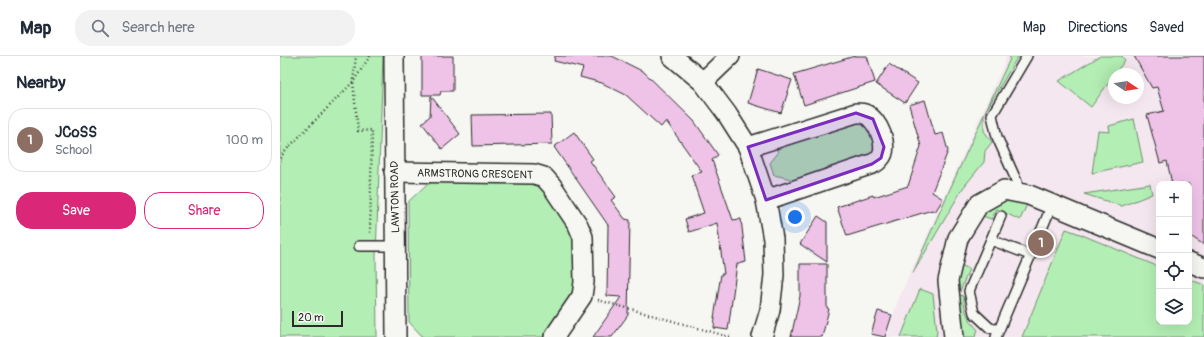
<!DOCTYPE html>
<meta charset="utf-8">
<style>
:root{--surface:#fff;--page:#f2f2f3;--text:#1f2937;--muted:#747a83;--line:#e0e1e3;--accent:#db2777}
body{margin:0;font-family:Pangolin,sans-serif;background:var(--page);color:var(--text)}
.controls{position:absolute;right:12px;bottom:12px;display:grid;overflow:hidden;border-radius:8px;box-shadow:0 4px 16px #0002}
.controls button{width:36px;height:36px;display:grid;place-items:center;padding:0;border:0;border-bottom:1px solid var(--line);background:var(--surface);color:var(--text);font:20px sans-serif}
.compass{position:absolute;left:828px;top:12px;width:36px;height:36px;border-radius:50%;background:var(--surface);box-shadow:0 4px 16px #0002;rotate:102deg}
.scale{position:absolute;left:12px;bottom:10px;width:51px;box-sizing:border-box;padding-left:4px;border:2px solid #2b2b2b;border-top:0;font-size:11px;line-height:14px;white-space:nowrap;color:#2b2b2b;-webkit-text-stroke:3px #f6f6f2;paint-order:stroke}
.you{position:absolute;left:515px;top:161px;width:14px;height:14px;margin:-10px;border:3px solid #fff;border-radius:50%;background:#1a73e8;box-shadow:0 0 0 6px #1a73e833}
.badge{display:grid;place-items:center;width:26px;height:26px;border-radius:50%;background:var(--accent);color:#fff;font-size:13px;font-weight:700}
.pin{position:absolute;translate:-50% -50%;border:2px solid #fff;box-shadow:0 1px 4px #0006}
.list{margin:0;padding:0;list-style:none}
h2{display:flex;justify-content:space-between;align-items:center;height:52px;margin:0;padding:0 16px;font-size:17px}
h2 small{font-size:13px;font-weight:400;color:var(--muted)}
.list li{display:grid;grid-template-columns:26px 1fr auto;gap:12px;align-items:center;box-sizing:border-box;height:64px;margin:0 8px 8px;padding:0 8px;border:1px solid var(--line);border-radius:16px}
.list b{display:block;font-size:15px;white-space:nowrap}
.list p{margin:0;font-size:13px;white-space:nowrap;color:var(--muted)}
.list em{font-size:13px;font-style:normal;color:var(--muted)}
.actions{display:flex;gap:8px;padding:12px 16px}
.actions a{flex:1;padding:9px 0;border:1px solid var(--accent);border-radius:16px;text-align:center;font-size:14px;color:var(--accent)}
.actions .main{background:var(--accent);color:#fff}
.icon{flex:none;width:22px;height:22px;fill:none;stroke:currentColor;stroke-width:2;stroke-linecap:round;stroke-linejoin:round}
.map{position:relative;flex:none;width:924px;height:281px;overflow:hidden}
header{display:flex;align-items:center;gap:24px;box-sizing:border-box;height:56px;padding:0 20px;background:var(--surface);border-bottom:1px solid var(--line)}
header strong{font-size:19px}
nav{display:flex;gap:22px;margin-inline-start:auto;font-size:14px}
.search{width:280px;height:36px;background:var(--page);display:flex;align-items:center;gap:10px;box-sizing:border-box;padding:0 14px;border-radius:16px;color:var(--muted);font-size:15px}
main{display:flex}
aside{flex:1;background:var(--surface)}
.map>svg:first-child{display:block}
.built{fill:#f4e7ef;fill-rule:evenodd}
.green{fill:#b3efb4;stroke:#6f8d70}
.building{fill:#efc3e8;stroke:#2b2b2b}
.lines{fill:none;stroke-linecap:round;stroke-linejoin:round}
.lane-casing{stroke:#2b2b2b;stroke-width:12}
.street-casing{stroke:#2b2b2b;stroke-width:22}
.path{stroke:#2b2b2b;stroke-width:2.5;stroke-dasharray:1 3;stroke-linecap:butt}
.lane{stroke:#f6f6f2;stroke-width:9}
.street{stroke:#f6f6f2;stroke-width:19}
.marked{fill:#7b2cbf;fill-opacity:0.2;stroke:#7b2cbf;stroke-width:3;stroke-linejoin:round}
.labels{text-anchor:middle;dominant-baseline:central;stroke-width:3.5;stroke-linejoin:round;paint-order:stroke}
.street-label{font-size:11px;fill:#2b2b2b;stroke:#f6f6f2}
</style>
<header>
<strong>Map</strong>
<div class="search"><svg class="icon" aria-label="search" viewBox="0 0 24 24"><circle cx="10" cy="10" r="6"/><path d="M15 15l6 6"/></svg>Search here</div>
<nav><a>Map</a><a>Directions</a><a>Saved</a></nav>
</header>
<main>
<aside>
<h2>Nearby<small></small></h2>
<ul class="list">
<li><span class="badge" style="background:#8d6e63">1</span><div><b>JCoSS</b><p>School</p></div><em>100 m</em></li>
</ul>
<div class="actions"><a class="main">Save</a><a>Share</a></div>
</aside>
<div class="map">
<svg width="924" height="281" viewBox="0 0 924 281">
<rect width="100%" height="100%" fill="#f6f6f2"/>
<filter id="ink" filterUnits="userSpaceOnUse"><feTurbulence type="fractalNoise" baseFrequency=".025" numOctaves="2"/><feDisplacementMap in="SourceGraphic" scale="8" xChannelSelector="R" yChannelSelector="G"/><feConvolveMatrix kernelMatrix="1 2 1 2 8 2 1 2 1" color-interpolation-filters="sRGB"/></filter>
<g filter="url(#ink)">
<path class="built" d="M726,0H924V281H607L617,247L724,8ZM834,18H858V42H834ZM879,128H909V266H879Z"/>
<g class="green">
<path d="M0,0H103L96,200L97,281H0Z"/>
<path d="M730,0H738L704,58V75L712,86L705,95L704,106L683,132L633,217C664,145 696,75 729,5Z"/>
<path d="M820,0H842L845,4L811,51L779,25Z"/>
<path d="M854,63L863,106L812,117L818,75L830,76L829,70Z"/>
<path d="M580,66C591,69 592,81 596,92L590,100L512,127L511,123L494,119L490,107L498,97L496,91Z"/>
<path d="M150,125L252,126L263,133L295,180V233L263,281H143L129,266L128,146L147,128H150Z"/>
<path d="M870,128L872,138L842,150L804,138Z"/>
<path d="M723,142L748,146L740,164L717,153L711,163L700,159L679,208L689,213L679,238L684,241C683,254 689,264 698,274L695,281H682L675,228L681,188L700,159Z"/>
<path d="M786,173L800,178L879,211V266H909V223L924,229V281H742Z"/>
<path d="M640,233L653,238L657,275L656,281H621Z"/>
</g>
<g class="building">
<path d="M142,0H173V35H161L160,39H142Z"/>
<path d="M275,0H332L364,16L414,65L438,99L432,104L453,164L461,163L466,206L457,208L448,274L434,272L435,262H434L441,218H444L437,167L409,176L405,163L424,157L411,119L422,116L386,65L381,71L346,39L322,27L300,21L303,12L274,5Z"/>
<path d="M575,0H587L595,26L524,49L514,18Z"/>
<path d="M854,0H924V189L909,179V128H892L887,105L880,107L867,59L884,55L877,31L872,32Z"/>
<path d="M609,8L638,27L625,47L596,28Z"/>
<path d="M478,13L512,24L501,57L468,47Z"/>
<path d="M151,40L180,78L162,93L142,67L150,60Z"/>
<path d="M645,44L655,79L663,77L668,95L652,136L663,143L655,156L652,154L567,180L557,151L593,139L594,141L628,130L641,90L629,49Z"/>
<path d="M271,58L272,88L193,90L192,59Z"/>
<path d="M294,76L313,103L310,105L336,141L331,144L345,163L350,164L348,259L332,281H313L341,241L327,240L328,169L274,91Z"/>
<path d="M538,160L547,166V206L520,188Z"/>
<path d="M520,208H547V252L549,253L542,281H511L520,240Z"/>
<path d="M598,255L612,259L605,281L591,278Z"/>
</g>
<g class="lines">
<defs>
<g id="lane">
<path d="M738,137L737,126L717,81L712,59L747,0"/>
<path d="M711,184L750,199"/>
<path d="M79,190H115"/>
<path d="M719,274L710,272L694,257L689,235L721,160"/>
<path d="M716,281L772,149"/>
</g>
<g id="street">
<path d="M114,0L116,281"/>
<path d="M392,0L423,26L447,58L468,91L486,144L493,183L494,219L490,254L482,281"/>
<path d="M423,26L450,0"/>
<path d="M468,91L576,57C579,57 583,57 585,58C598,63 610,92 600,102C598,105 595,107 592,108L486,144"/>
<path d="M114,116L254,118L264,121L272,130L298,169L303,181L304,226L302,240L274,281"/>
<path d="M909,206L924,212"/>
<path d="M674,281L668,225L678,182L699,148L724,134L749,139L879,193"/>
</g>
</defs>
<use href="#lane" class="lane-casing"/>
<use href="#street" class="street-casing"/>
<g class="path">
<path d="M90,0L73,26L78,75L92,74L90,177"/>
<path d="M0,102L7,93L73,26L76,0"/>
<path d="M318,244L450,281"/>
</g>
<use href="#lane" class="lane"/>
<use href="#street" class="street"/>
</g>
</g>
<path class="marked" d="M576,57L593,63L604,91L601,102L592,108L486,144L468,91Z"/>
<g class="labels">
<g class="street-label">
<text transform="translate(195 118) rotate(1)">ARMSTRONG CRESCENT</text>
<text transform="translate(115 141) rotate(-91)">LAWTON ROAD</text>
</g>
</g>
</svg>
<div class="controls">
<button>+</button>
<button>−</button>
<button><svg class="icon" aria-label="locate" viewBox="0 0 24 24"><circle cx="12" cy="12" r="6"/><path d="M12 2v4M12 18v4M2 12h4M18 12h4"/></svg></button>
<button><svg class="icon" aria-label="layers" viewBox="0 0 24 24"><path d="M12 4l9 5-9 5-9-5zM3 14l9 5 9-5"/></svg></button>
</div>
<svg class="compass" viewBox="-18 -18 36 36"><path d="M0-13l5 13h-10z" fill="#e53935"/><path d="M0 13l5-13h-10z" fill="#747a83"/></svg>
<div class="scale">20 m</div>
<div class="you"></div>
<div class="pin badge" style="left:761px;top:187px;background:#8d6e63">1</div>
</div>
</main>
